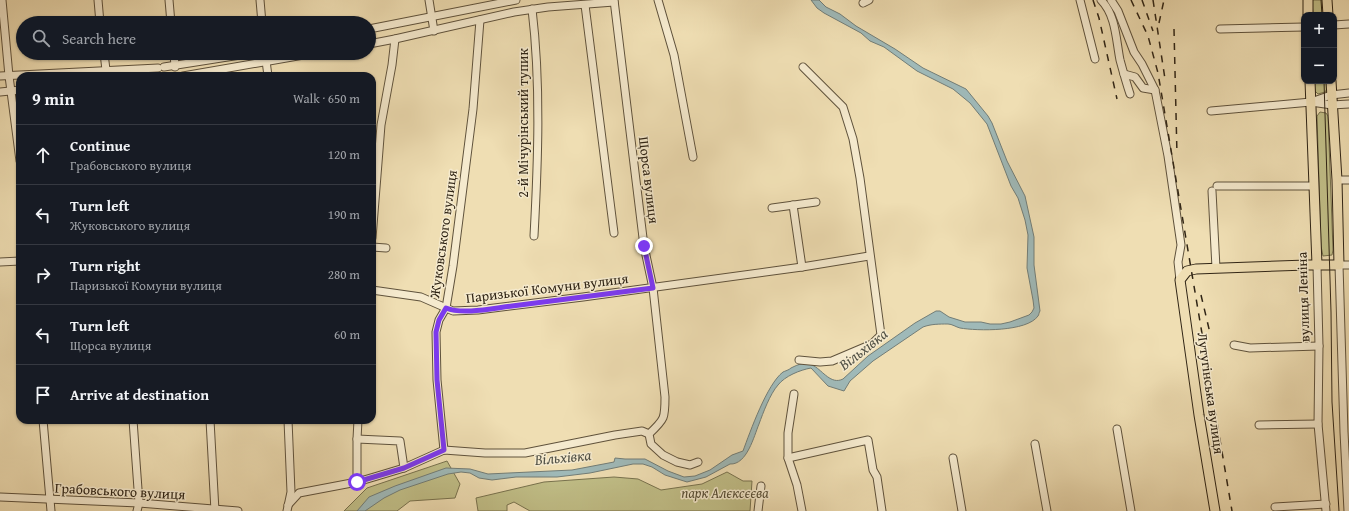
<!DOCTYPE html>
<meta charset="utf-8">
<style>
:root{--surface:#171b24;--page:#242831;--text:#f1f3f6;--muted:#9ea1a6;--line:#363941}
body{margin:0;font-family:"Gentium Book Plus",serif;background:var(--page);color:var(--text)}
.controls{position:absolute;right:12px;top:12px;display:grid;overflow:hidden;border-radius:8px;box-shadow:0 1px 3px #0004}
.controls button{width:36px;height:36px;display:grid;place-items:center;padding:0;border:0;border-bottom:1px solid var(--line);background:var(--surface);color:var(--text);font:20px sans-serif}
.stop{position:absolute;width:12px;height:12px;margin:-9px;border:3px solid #7c3aed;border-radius:50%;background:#fff}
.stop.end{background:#7c3aed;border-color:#fff;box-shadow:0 1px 4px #0008}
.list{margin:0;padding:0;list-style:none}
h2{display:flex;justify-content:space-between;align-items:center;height:52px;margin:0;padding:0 16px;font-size:17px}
h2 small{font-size:13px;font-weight:400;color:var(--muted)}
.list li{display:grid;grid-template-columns:26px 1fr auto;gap:12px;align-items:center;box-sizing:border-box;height:60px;padding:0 16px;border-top:1px solid var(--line)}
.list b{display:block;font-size:15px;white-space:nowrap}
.list p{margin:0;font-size:13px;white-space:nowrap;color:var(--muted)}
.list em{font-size:13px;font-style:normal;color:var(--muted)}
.icon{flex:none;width:22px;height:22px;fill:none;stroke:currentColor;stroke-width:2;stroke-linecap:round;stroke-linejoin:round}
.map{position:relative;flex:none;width:1349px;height:511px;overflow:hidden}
.search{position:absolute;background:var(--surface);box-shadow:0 1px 3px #0004;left:16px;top:16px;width:360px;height:44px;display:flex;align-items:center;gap:10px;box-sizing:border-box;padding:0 14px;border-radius:22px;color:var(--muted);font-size:15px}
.panel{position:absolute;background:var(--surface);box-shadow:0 1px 3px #0004;left:16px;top:72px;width:360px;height:352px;border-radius:12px}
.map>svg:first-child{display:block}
.green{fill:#c1bf88;stroke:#78724e}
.water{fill:#9fb9b8;stroke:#727d77}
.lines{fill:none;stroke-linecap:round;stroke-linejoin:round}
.minor-casing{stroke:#5f523c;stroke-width:9}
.major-casing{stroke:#2f2415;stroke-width:11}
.minor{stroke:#f5eace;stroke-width:7}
.major{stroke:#efdeb3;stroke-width:9}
.tram{stroke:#2f2415;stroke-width:1}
.rail{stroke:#2f2415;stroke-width:1.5;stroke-dasharray:7 7;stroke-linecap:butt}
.route{stroke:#7c3aed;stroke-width:5}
.labels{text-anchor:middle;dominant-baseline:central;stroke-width:3;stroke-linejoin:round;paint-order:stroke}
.street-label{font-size:14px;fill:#2f2415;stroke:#f5eace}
.park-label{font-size:14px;font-style:italic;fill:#544b32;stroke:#f5eace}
.water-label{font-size:15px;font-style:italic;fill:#515146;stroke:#f5eace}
</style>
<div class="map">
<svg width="1349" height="511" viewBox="0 0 1349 511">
<rect width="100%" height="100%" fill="#efdeb3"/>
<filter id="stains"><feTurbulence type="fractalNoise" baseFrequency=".005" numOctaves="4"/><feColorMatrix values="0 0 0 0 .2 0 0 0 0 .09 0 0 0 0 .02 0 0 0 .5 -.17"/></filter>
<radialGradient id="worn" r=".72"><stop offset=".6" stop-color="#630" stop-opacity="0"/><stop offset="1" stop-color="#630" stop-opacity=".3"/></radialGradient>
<g class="green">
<path d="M1312,0H1324V15H1313Z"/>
<path d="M1314,81H1326L1327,89L1325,92L1318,94L1315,91Z"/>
<path d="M1320,112L1326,113L1328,116L1333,250L1332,255L1323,256L1321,246L1317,116Z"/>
<path d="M447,461L460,484L455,498L410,501L397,511H344L367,488Z"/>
<path d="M727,472L743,481H752L750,511H530L514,502L507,505V511H478L476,498L544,482L614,477L638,479L661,490L702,484Z"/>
</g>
<path class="water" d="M811,0H819L826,7L840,14L856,26L895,49L923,68L966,89L988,116L992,123L1007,161L1025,196L1034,237V265L1040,311C1039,312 1039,315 1038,316C1027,332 977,331 960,328C956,327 952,324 948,324C939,324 931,324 923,327L873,361L850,381L844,391L828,386L811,368C800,370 785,376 778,385C770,394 763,413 759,424C754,436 747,465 730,464L706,477L687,482L665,475L652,467L643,464H633L590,473L557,477H516L492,480L479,478L470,473L461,472L448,474L400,490L384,498L365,511H357L369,497L395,486L446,468L470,469L488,474L572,470L614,462L615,458L625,459H645L668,471L684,477L695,476L710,470L732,455L743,451C750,432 767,384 783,372C785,371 789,370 791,368C799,364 806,361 814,366C823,371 831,385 843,379L868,356L915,323L936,311H940L949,317L965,322H981L990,324H1001L1010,322L1029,315L1032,312L1034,308L1033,300L1027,268L1028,235L1025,220L1018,198L1011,186L987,124L970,103L953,89L917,71L884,47L870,41L861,33L824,13L817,8Z"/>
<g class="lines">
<defs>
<g id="minor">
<path d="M2,0L9,76L20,161"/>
<path d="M98,0L100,23"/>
<path d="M169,0L171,23"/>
<path d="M260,0L262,23"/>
<path d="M429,0L434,31"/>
<path d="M614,0L644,246L653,288L665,397C665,418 665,419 649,434L651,444L663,455L677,462L690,465L698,462"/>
<path d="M658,0L674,55L693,157"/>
<path d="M1080,0L1095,59"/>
<path d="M1101,0C1116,15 1116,40 1120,60C1123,71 1126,82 1130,94"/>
<path d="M1111,0L1118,11L1134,52L1142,64L1155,90L1168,156L1181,245L1178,262L1180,280"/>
<path d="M863,3L869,0"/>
<path d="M585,5L614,233"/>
<path d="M532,9C541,84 538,162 534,236"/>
<path d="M1334,25L1349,24"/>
<path d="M369,29L516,0"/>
<path d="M1220,29L1304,27"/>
<path d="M369,44L395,39L514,12L548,7L614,2"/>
<path d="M104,53L106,70"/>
<path d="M174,53L175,67"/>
<path d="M265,53L268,76"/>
<path d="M164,67L253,53"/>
<path d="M1124,74L1135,77L1143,88L1155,90"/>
<path d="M0,76L158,68"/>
<path d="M183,76L315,53"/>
<path d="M0,92L20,90"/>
<path d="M1311,102L1332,105L1349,104"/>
<path d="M1211,111L1311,102L1331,95L1349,93"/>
<path d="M1337,180H1349"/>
<path d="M1217,186H1314"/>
<path d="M1212,191L1216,268"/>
<path d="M793,205L802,267"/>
<path d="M772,208L816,202"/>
<path d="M372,238L381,125L392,65L395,39"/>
<path d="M372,247L386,248"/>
<path d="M0,262L20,261"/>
<path d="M1317,265L1319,346L1318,424L1326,511"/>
<path d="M372,290L421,297L453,311L478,310L583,297L802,267L869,256"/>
<path d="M1234,345L1250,348L1319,346"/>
<path d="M799,360L820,362L832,361L872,344L881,335L860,178L853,139L843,107L803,67"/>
<path d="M43,420L51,511"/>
<path d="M133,420L139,503L137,511"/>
<path d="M210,420L215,511"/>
<path d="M1259,425L1318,424"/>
<path d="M1117,429L1131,511"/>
<path d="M357,439L400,441L404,468"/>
<path d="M1035,444L1047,511"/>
<path d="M444,450L437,380L436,332L439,320L446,308L453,266L473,109L480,20"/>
<path d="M788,458V433L794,394"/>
<path d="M953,458L962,511"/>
<path d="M357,482V439L358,420"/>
<path d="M0,497L139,503L238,511"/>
<path d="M288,505L299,493L357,482L374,477L404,468L444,450L485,453H525L615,435L642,431L649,434"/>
<path d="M1275,507L1326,504"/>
<path d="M287,511L291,492L288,420"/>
<path d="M758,511L761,486"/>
<path d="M802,511L797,485L788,458L868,440L873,470L877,477L882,511"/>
<path d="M1348,511L1344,432L1339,265H1349"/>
</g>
<g id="major">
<path d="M1308,0V15"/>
<path d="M1327,0L1328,15"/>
<path d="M1310,81L1317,265"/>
<path d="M1215,511L1199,415L1180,280L1187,271L1196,269L1307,265H1339L1337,180L1331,81"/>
</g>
</defs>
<use href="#minor" class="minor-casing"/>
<use href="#major" class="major-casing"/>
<use href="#minor" class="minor"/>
<use href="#major" class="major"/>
<g class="tram">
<path d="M1321,0L1322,15"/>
<path d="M1324,81L1331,312L1332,402L1339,511"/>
</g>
<g class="rail">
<path d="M1093,0L1099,18L1117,99"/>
<path d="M1131,0L1148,36L1158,73L1232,511"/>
<path d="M1142,0L1153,31"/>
<path d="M1153,0L1165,79"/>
<path d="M1159,23L1164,0"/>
<path d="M1174,29L1177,155"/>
<path d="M1201,295L1210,333"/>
</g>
</g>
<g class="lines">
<path class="route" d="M357,482L404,468L444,450L437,380L436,332L439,320L446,308C463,315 494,308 512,306C559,300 606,294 653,288L644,246"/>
</g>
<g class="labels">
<g class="street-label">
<text transform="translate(523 123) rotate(-90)">2-й Мічурінський тупик</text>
<text transform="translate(649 180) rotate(83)">Щорса вулиця</text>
<text transform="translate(443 234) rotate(-82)">Жуковського вулиця</text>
<text transform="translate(547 288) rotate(-7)">Паризької Комуни вулиця</text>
<text transform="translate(1303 297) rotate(-92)">вулиця Леніна</text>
<text transform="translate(1211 393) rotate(82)">Лутугінська вулиця</text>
<text transform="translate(120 491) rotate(3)">Грабовського вулиця</text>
</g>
<g class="park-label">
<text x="725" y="493">парк Алєксєєва</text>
</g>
<g class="water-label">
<text transform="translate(863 349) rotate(-38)">Вільхівка</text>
<text transform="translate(563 457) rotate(-5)">Вільхівка</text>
</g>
</g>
<rect width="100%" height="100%" filter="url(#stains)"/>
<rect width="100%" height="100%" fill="url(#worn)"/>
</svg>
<div class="controls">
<button>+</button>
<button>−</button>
</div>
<div class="stop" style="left:357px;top:482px"></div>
<div class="stop end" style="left:644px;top:246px"></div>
<div class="search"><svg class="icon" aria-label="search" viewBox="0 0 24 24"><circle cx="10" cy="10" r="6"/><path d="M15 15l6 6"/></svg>Search here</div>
<section class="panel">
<h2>9 min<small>Walk · 650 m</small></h2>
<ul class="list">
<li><svg class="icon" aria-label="ahead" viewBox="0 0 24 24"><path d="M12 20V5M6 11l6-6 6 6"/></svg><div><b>Continue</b><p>Грабовського вулиця</p></div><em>120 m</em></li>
<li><svg class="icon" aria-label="left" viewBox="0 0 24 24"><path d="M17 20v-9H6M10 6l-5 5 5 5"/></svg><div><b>Turn left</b><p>Жуковського вулиця</p></div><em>190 m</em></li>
<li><svg class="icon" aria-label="right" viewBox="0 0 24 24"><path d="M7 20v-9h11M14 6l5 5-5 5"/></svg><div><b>Turn right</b><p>Паризької Комуни вулиця</p></div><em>280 m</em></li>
<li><svg class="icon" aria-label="left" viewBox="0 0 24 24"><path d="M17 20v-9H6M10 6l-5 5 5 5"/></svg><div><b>Turn left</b><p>Щорса вулиця</p></div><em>60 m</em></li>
<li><svg class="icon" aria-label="arrive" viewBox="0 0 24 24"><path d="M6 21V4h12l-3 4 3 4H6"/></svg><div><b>Arrive at destination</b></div></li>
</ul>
</section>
</div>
